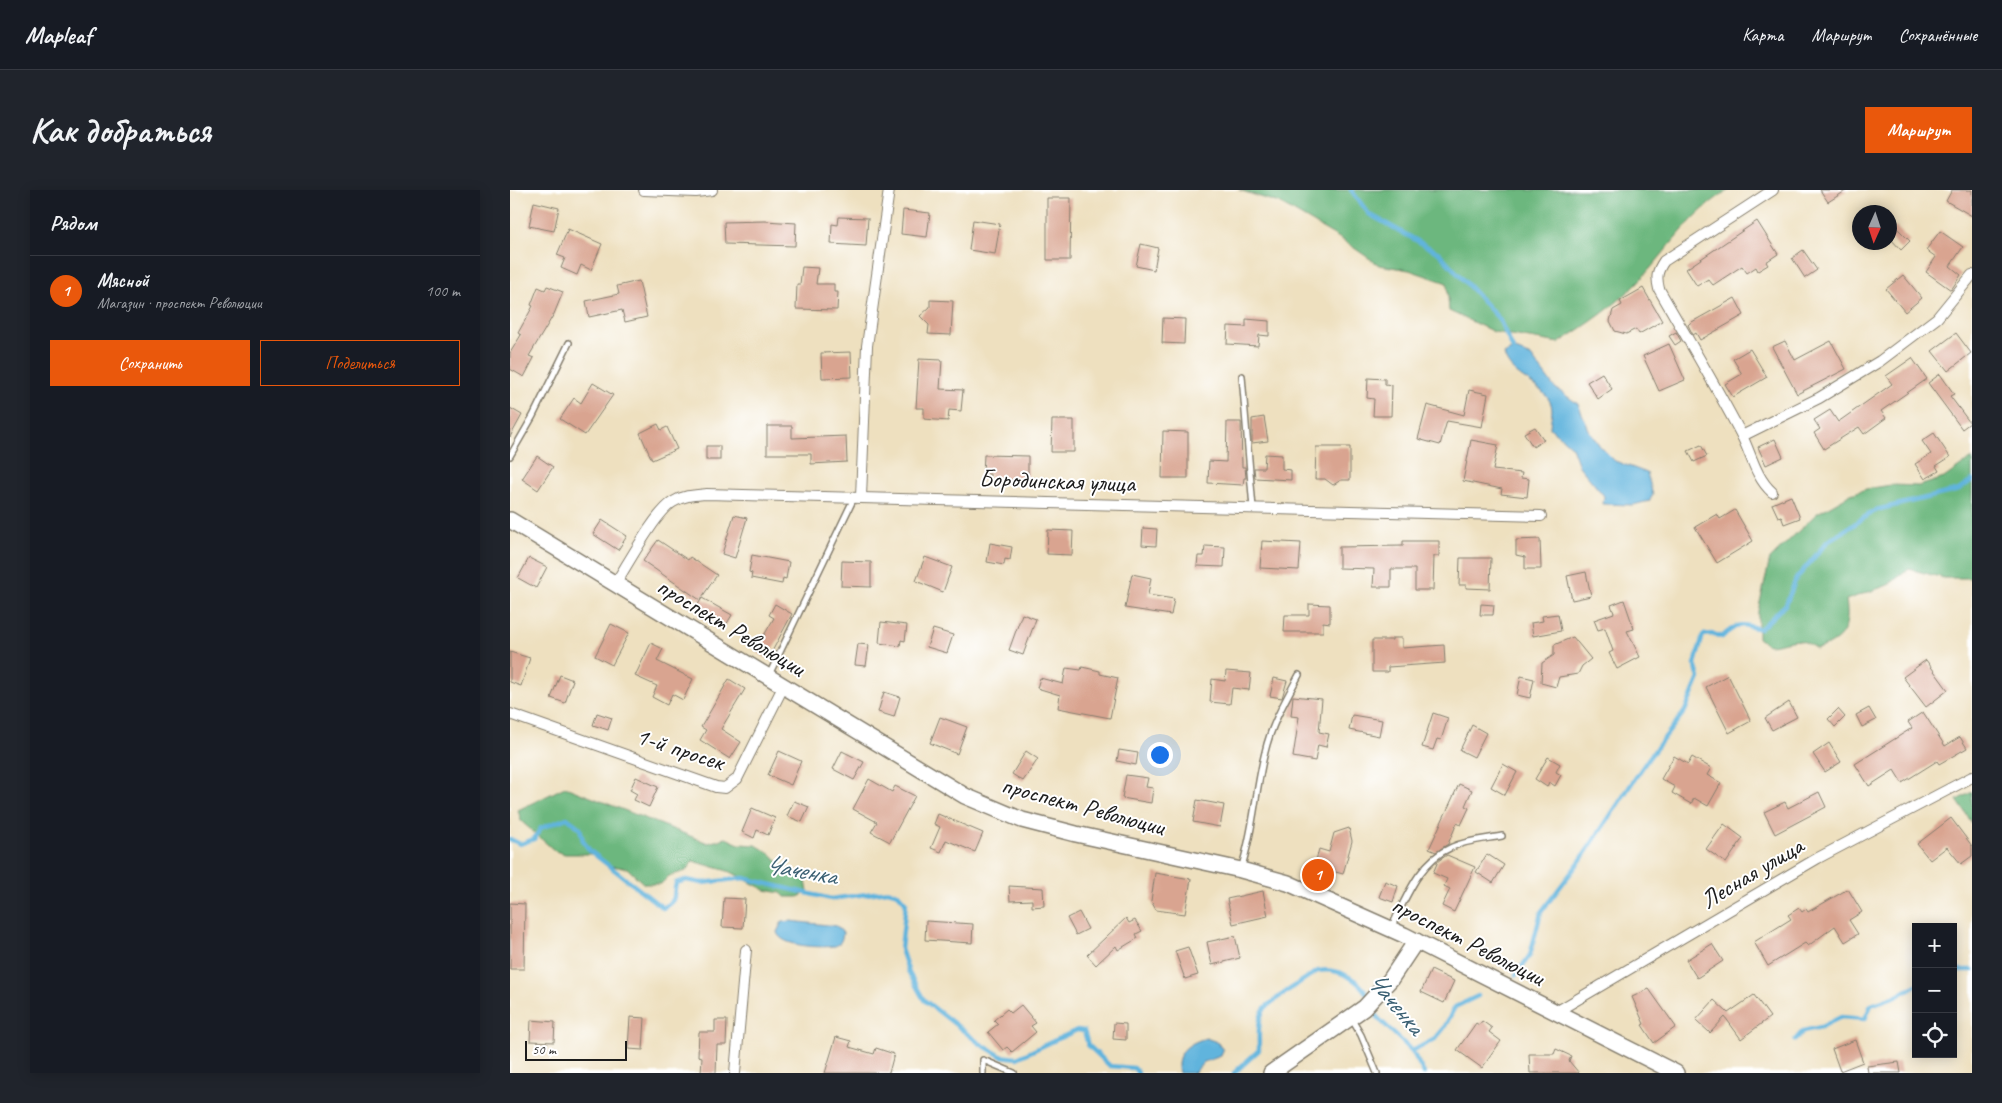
<!DOCTYPE html>
<html lang="ru">
<meta charset="utf-8">
<style>
:root{--surface:#171b24;--page:#20242c;--text:#f1f3f6;--muted:#9ea1a6;--line:#363941;--accent:#ea580c}
body{margin:0;font-family:Caveat,sans-serif;background:var(--page);color:var(--text)}
.controls{position:absolute;right:15px;bottom:15px;display:grid;overflow:hidden;border-radius:0px;box-shadow:0 2px 12px #0003}
.controls button{width:45px;height:45px;display:grid;place-items:center;padding:0;border:0;border-bottom:1px solid var(--line);background:var(--surface);color:var(--text);font:25px sans-serif}
.compass{position:absolute;left:1342px;top:15px;width:45px;height:45px;border-radius:50%;background:var(--surface);box-shadow:0 2px 12px #0003;rotate:183deg}
.scale{position:absolute;left:15px;bottom:12px;width:102px;box-sizing:border-box;padding-left:5px;border:2px solid #1c1c1c;border-top:0;font-size:14px;line-height:18px;white-space:nowrap;color:#1c1c1c;-webkit-text-stroke:4px #fff;paint-order:stroke}
.you{position:absolute;left:649px;top:564px;width:18px;height:18px;margin:-12px;border:4px solid #fff;border-radius:50%;background:#1a73e8;box-shadow:0 0 0 8px #1a73e833}
.badge{display:grid;place-items:center;width:32px;height:32px;border-radius:50%;background:var(--accent);color:#fff;font-size:16px;font-weight:700}
.pin{position:absolute;translate:-50% -50%;border:2px solid #fff;box-shadow:0 1px 5px #0006}
.list{margin:0;padding:0;list-style:none}
h2{display:flex;justify-content:space-between;align-items:center;height:65px;margin:0;padding:0 20px;font-size:21px}
h2 small{font-size:16px;font-weight:400;color:var(--muted)}
.list li{display:grid;grid-template-columns:32px 1fr auto;gap:15px;align-items:center;box-sizing:border-box;height:70px;padding:0 20px;border-top:1px solid var(--line)}
.list b{display:block;font-size:19px;white-space:nowrap}
.list p{margin:0;font-size:16px;white-space:nowrap;color:var(--muted)}
.list em{font-size:16px;font-style:normal;color:var(--muted)}
.actions{display:flex;gap:10px;padding:15px 20px}
.actions a{flex:1;padding:11px 0;border:1px solid var(--accent);border-radius:0px;text-align:center;font-size:18px;color:var(--accent)}
.actions .main{background:var(--accent);color:#fff}
.icon{flex:none;width:28px;height:28px;fill:none;stroke:currentColor;stroke-width:2;stroke-linecap:round;stroke-linejoin:round}
.map{position:relative;flex:none;width:1462px;height:883px;overflow:hidden;border-radius:0px}
header{display:flex;align-items:center;gap:30px;box-sizing:border-box;height:70px;padding:0 25px;background:var(--surface);border-bottom:1px solid var(--line)}
header strong{font-size:24px}
nav{display:flex;gap:28px;margin-inline-start:auto;font-size:18px}
.intro{display:flex;align-items:center;justify-content:space-between;box-sizing:border-box;height:120px;padding:0 30px}
h1{margin:0;font-size:35px}
.button{padding:12px 22px;border-radius:0px;background:var(--accent);color:#fff;font-size:18px;font-weight:700}
main{display:flex;gap:30px;padding:0 30px}
aside{flex:1;background:var(--surface);border-radius:0px;box-shadow:0 2px 12px #0003}
.map>svg:first-child{display:block}
.forest{fill:#6cb77e;stroke:#446a4d}
.water{fill:#61b4dd;stroke:#3e687c}
.lines{fill:none;stroke-linecap:round;stroke-linejoin:round}
.stream{stroke:#61b4dd;stroke-width:4.5}
.building{fill:#d9a490}
.lane-casing{stroke:#857e6e;stroke-width:8}
.street-casing{stroke:#857e6e;stroke-width:12}
.secondary-casing{stroke:#857e6e;stroke-width:18}
.lane{stroke:#fff;stroke-width:5}
.street{stroke:#fff;stroke-width:10}
.secondary{stroke:#fff;stroke-width:15}
.labels{text-anchor:middle;dominant-baseline:central;stroke-width:4;stroke-linejoin:round;paint-order:stroke}
.street-label{font-size:25px;fill:#1c1c1c;stroke:#fff}
.water-label{font-size:26px;font-style:italic;fill:#3b6073;stroke:#fff}
</style>
<header>
<strong>Mapleaf</strong>
<nav><a>Карта</a><a>Маршрут</a><a>Сохранённые</a></nav>
</header>
<div class="intro"><h1>Как добраться</h1><a class="button">Маршрут</a></div>
<main>
<aside>
<h2>Рядом<small></small></h2>
<ul class="list">
<li><span class="badge">1</span><div><b>Мясной</b><p>Магазин · проспект Революции</p></div><em>100 m</em></li>
</ul>
<div class="actions"><a class="main">Сохранить</a><a>Поделиться</a></div>
</aside>
<div class="map">
<svg width="1462" height="883" viewBox="0 0 1462 883">
<rect width="100%" height="100%" fill="#fff"/>
<filter id="ink" filterUnits="userSpaceOnUse"><feTurbulence type="fractalNoise" baseFrequency=".02" numOctaves="2"/><feDisplacementMap in="SourceGraphic" scale="10" xChannelSelector="R" yChannelSelector="G"/><feConvolveMatrix kernelMatrix="1 2 1 2 8 2 1 2 1" color-interpolation-filters="sRGB"/></filter>
<filter id="wash" filterUnits="userSpaceOnUse"><feTurbulence type="fractalNoise" baseFrequency=".0096" numOctaves="4" result="noise"/><feDisplacementMap in="SourceGraphic" scale="20" xChannelSelector="R" yChannelSelector="G"/><feGaussianBlur stdDeviation="1.12" result="paint"/><feColorMatrix in="noise" values="0 0 0 0 0 0 0 0 0 0 0 0 0 0 0 0 0 1.4 0 .05"/><feComposite in="paint" operator="in"/></filter>
<g filter="url(#wash)">
<rect width="100%" height="100%" fill="#eee0bf"/>
<g class="forest">
<path d="M729,0H1219C1181,22 1157,62 1128,92C1103,118 1078,134 1049,153L984,142L939,121L937,93L899,80L869,75L831,49L769,13Z"/>
<path d="M1462,268V388H1434L1399,379L1378,395L1336,410C1340,438 1334,452 1306,459C1286,443 1279,454 1258,455L1248,448V421L1260,369L1306,324L1341,304L1356,299L1381,295L1409,296L1434,288Z"/>
<path d="M55,597L198,653L216,648L229,654L246,655L261,664L273,677L295,685L298,702L288,707H275L271,703L255,700L221,682L183,671L176,681L159,686L151,694H134L117,678L100,676L82,664H55L45,661L11,631L8,620Z"/>
<path d="M1462,602V633L1447,610Z"/>
</g>
<g class="water">
<path d="M1003,159L1021,166L1044,197L1068,214L1080,242L1090,256L1105,271L1137,283L1143,305L1139,311L1123,315L1093,314L1094,306L1069,276L1062,257L1040,238C1040,232 1042,225 1042,219C1040,195 999,190 994,164Z"/>
<path d="M280,731L327,736L333,743C332,749 331,754 325,756C312,758 270,757 267,742L272,732Z"/>
<path d="M696,848L707,852L713,860L711,866L694,872L684,883H669C664,862 679,853 696,848Z"/>
</g>
<g class="lines">
<g class="stream">
<path d="M841,0L859,24L929,63L989,129L1003,159"/>
<path d="M0,649L10,654L24,649L31,638L57,628L70,638L73,651L80,661L153,718C169,708 162,708 166,693L176,690L192,693L234,688L321,709L378,701L388,704L396,713L391,759L399,783L414,810L469,853L491,866L507,868L567,840L574,841L578,855L600,876L624,878L628,883"/>
<path d="M1443,783L1447,780H1462"/>
<path d="M1006,785L1020,765L1031,722L1070,671L1138,569L1175,521L1189,488L1185,474L1193,445L1203,444L1212,447C1227,433 1231,433 1250,439L1276,414L1286,389L1317,352L1366,320L1449,300L1462,290"/>
<path d="M862,816L867,827L902,861L914,883"/>
<path d="M1285,850L1293,841L1311,837L1331,827L1355,829L1361,815L1389,805L1406,795"/>
<path d="M902,861L925,849L934,838L945,817L968,806"/>
<path d="M724,883L749,860C749,848 747,828 755,818C759,813 803,783 808,781C828,777 851,790 859,808"/>
</g>
</g>
<g id="blocks">
<g class="building">
<path d="M1310,0H1337L1318,12Z"/>
<path d="M1442,0H1462V26L1436,11Z"/>
<path d="M537,8H561L560,70H537Z"/>
<path d="M24,12L49,18L44,41L19,36Z"/>
<path d="M393,20L420,23L417,47L391,44Z"/>
<path d="M329,27L358,28L356,56L321,54L322,34L328,35Z"/>
<path d="M463,30L490,34L485,64L459,60Z"/>
<path d="M255,31L286,33L285,56L215,54L214,32Z"/>
<path d="M1247,31L1268,64L1256,72L1258,75L1248,81L1246,77L1237,83L1232,76L1203,95L1198,89L1187,96L1176,79Z"/>
<path d="M1386,37L1400,51L1391,60L1380,48V44Z"/>
<path d="M58,39L92,54L81,80L71,75L67,85L51,78L55,68L47,65Z"/>
<path d="M1430,41L1453,57L1440,76L1451,85L1441,100L1416,82L1426,67L1416,60Z"/>
<path d="M631,54L648,58L644,80L626,76Z"/>
<path d="M1293,60L1307,80L1295,88L1282,68Z"/>
<path d="M292,77L308,78L306,94H324V102H328L327,120L286,119L287,94H290Z"/>
<path d="M1393,85L1412,108L1395,122L1376,99Z"/>
<path d="M129,91L137,127L115,132L112,120L79,127L76,111L109,104L107,96Z"/>
<path d="M37,96L53,102L44,124L19,166L24,168L14,187L0,179V163L11,145L8,143L23,116L21,115L28,97L35,100Z"/>
<path d="M1133,98L1152,131L1129,144L1126,139L1116,144L1105,141L1100,131L1103,120L1112,115L1110,111Z"/>
<path d="M1225,108L1234,125L1190,150L1186,143L1183,145L1178,135L1180,133Z"/>
<path d="M420,110L443,111L441,145L418,144L419,135L410,126L420,117Z"/>
<path d="M653,128L675,129L674,154L652,153Z"/>
<path d="M736,129L759,131V146L749,145L748,156L717,154L718,136L736,137Z"/>
<path d="M1166,142L1171,151L1165,155L1159,146Z"/>
<path d="M1446,143L1461,163L1438,181L1422,161Z"/>
<path d="M1275,151L1285,170L1321,151L1336,179L1287,204L1262,157Z"/>
<path d="M1159,154L1175,190L1149,201L1133,166Z"/>
<path d="M1240,159L1257,187L1223,207L1215,194L1232,184L1223,169Z"/>
<path d="M341,162L342,187L312,188L311,163Z"/>
<path d="M1402,168L1417,189L1371,221L1376,228L1354,244L1349,237L1314,259L1304,243L1310,239L1304,230L1320,220L1328,232L1382,194L1376,186Z"/>
<path d="M409,169L432,170L430,199L453,200L451,221L439,220L438,231L414,229V218H406Z"/>
<path d="M1092,183L1102,199L1088,209L1077,192Z"/>
<path d="M1430,184L1444,204L1440,206L1460,233L1452,239L1418,193Z"/>
<path d="M858,188L875,189V194L882,195L881,226H863L864,209L857,208Z"/>
<path d="M83,193L103,205L75,245L50,229L64,208L71,213Z"/>
<path d="M959,200L978,204L972,237L937,231L930,255L908,249L917,215L954,225Z"/>
<path d="M0,218L12,225L0,247Z"/>
<path d="M754,227L758,251L742,253V229Z"/>
<path d="M542,230H564V262H541Z"/>
<path d="M717,232H731L732,277H735L736,288H734L733,295L698,293L699,271L716,272Z"/>
<path d="M148,234L151,240L157,237L167,259L142,270L130,243Z"/>
<path d="M257,236H282V248L336,246L337,272L301,274V264H257Z"/>
<path d="M1025,237L1034,250L1023,257L1014,243Z"/>
<path d="M653,241L678,242V288H652Z"/>
<path d="M1424,243L1440,267L1426,276L1429,281L1415,289L1405,274L1421,264L1412,251Z"/>
<path d="M1265,249L1273,267L1256,275L1248,257Z"/>
<path d="M961,250L988,255L983,280L1012,283L1011,288L1019,289L1017,307L991,304L992,299L953,291Z"/>
<path d="M1191,255L1197,266L1184,272L1178,261Z"/>
<rect x="196" y="256" width="14" height="14"/>
<path d="M806,257H840V290H831L823,295L815,289H805Z"/>
<path d="M755,264L772,265V279L781,280V290L745,288L744,278H754Z"/>
<path d="M474,265L518,266V290H480V284H473Z"/>
<path d="M27,266L43,277L28,300L12,289Z"/>
<path d="M1281,306L1290,328L1274,334L1271,326L1268,327L1262,314Z"/>
<path d="M1225,320L1243,351L1207,373L1185,337L1207,324L1210,329Z"/>
<path d="M224,325L237,328L225,368L212,364Z"/>
<path d="M92,330L117,346L108,360L83,344Z"/>
<path d="M633,338L647,339L646,356L632,355Z"/>
<path d="M538,340L563,341L562,365L537,364Z"/>
<path d="M1030,349L1031,379H1015V367L1006,365V350Z"/>
<path d="M148,350L178,370L180,367L207,385L190,410L133,371Z"/>
<path d="M752,351L791,353L789,380L750,378Z"/>
<path d="M893,351H929V366H924L923,400H905V379H881V397H863L864,379L829,378V357L893,356Z"/>
<path d="M480,353L502,357L500,370L495,369L494,375L477,372Z"/>
<path d="M695,356L715,357L714,377L687,376L688,366H694Z"/>
<path d="M242,365L279,372L276,389L273,388L272,394L241,388L242,383L239,382Z"/>
<path d="M415,367L442,377L433,402L406,391Z"/>
<path d="M19,368L37,377L26,398L8,388Z"/>
<path d="M950,368H981L980,399L956,398V395H949Z"/>
<path d="M332,371L361,372V397L331,396Z"/>
<path d="M1076,382L1081,406L1062,410L1057,386Z"/>
<path d="M622,384L641,388L638,405L664,409L661,425L615,418Z"/>
<path d="M192,408L222,425L216,435L203,428L200,433L188,426L191,421L186,418Z"/>
<path d="M1114,410L1124,439L1117,441L1130,467L1107,479L1099,463L1103,461L1095,438L1088,440L1084,430L1104,423L1101,415Z"/>
<path d="M265,414L282,424L258,469L245,461L264,428L259,425Z"/>
<path d="M799,414L820,415V433L813,432V442H774L775,425H799Z"/>
<path d="M971,414L984,415L983,425H970Z"/>
<path d="M512,424L526,429L513,465L499,460Z"/>
<path d="M1048,424L1051,441L1023,446L1021,433L1033,431L1032,426Z"/>
<path d="M371,432L397,435L395,451L391,450L390,456L369,453Z"/>
<path d="M101,434L119,443L102,475L85,466Z"/>
<path d="M423,439L443,445L437,463L417,457Z"/>
<path d="M1063,447L1081,469L1072,476L1068,484L1049,487L1046,497L1031,493L1032,473L1044,465V455Z"/>
<path d="M882,448H892V458L934,455L935,473L878,477V482H862V450H882Z"/>
<path d="M141,453L153,459L147,471L183,489L173,510L162,504L157,515L142,507L147,496L125,486Z"/>
<path d="M348,454L359,455L356,476L345,475Z"/>
<path d="M0,462L20,468L11,496L0,492Z"/>
<path d="M1416,470L1438,500L1416,517L1393,487Z"/>
<path d="M572,477L590,481V484L608,488L600,528L548,518L550,505L527,498L530,488L553,494L556,478L571,480Z"/>
<path d="M716,481L741,483L739,500L722,498L720,514L700,512L702,489L715,491Z"/>
<path d="M50,485L63,490L55,513L41,508Z"/>
<path d="M1218,485L1241,531L1219,543L1196,497Z"/>
<path d="M1011,486L1024,489L1020,508L1007,505Z"/>
<path d="M764,488L777,491L772,508L760,506Z"/>
<path d="M219,489L235,499L211,539L231,552L220,569L190,550L196,540L191,537Z"/>
<path d="M374,502L390,507L384,527L368,522Z"/>
<path d="M783,506L812,509L809,542L819,544L816,557L808,555L805,571L783,567L789,527L781,526Z"/>
<path d="M1279,512L1287,527L1262,540L1255,528Z"/>
<path d="M1359,518L1366,530L1352,537L1346,525Z"/>
<path d="M1328,519L1335,527L1325,537L1318,529Z"/>
<path d="M1413,522L1435,556L1450,547L1457,558L1429,574L1427,571L1392,593L1384,580L1359,596L1345,574L1402,538L1398,532Z"/>
<path d="M87,523L102,528L98,540L83,535Z"/>
<path d="M923,523L938,528L931,550L927,549L923,560L912,557Z"/>
<path d="M842,525L872,530L869,546L839,540Z"/>
<path d="M430,527L457,537L447,564L420,553Z"/>
<path d="M962,535L976,543L964,567L950,560Z"/>
<path d="M1319,553L1331,572L1315,582L1303,564Z"/>
<path d="M609,560L628,563L626,575L607,571Z"/>
<path d="M269,561L291,571L281,595L258,585Z"/>
<path d="M332,561L354,572L344,590L323,579Z"/>
<path d="M516,561L528,569L513,591L502,584Z"/>
<path d="M1164,566L1178,574L1182,567L1201,578L1197,585L1211,593L1198,616L1184,608L1181,614L1162,603L1165,597L1151,589Z"/>
<path d="M1038,567L1050,574L1046,582L1051,585L1045,596L1039,592L1037,597L1025,589Z"/>
<path d="M993,574L1007,582L995,605L981,597Z"/>
<path d="M616,585L638,588L636,597L643,598L641,613L612,608Z"/>
<path d="M126,587L148,597L139,617L124,610L127,604L120,600Z"/>
<path d="M359,589L382,602L385,596L405,606L380,652L361,642L367,632L343,619Z"/>
<path d="M949,594L962,600L955,616L959,618L951,635L947,633L938,654L926,662L919,659Z"/>
<path d="M1309,602L1316,617L1265,644L1254,622L1275,612L1278,618Z"/>
<path d="M687,610L714,615L710,637L683,632Z"/>
<path d="M284,611L299,617L292,632L277,626Z"/>
<path d="M242,618L265,628L258,645L247,640L244,648L232,642Z"/>
<path d="M428,624L473,643L465,662L436,650L431,662L421,658L430,637L424,634Z"/>
<path d="M1441,628L1462,656V666L1451,674L1437,657L1420,670L1407,654Z"/>
<path d="M1214,634L1233,648L1216,673L1196,659Z"/>
<path d="M839,638L842,651L833,684L822,681L819,693L794,687L796,676L804,678L809,659L819,662L824,643Z"/>
<path d="M977,664L994,675L983,693L966,682Z"/>
<path d="M937,665L965,677L944,722L932,716L940,699L934,696L937,689L923,683L928,671Z"/>
<path d="M645,683L681,689L675,724L646,720L641,711Z"/>
<path d="M875,691L888,696L883,712L869,707Z"/>
<path d="M499,696L533,698L534,716L522,717V710L500,711Z"/>
<path d="M1338,699L1352,722L1339,730L1348,744L1335,752L1325,736L1298,756L1295,753L1258,776L1244,752L1281,729L1278,725L1289,718L1292,722L1296,719L1298,722Z"/>
<path d="M753,701L758,726L723,734L717,709Z"/>
<path d="M214,708L235,709L233,738L212,737Z"/>
<path d="M0,713L15,714L14,779H0Z"/>
<path d="M569,722L578,739L566,745L557,728Z"/>
<path d="M616,728L619,733L625,730L632,741L626,744L628,748L608,760L606,756L586,775L577,765Z"/>
<path d="M416,731L463,734L462,753L415,750Z"/>
<path d="M725,746L730,768L702,775L697,752Z"/>
<path d="M1202,754L1213,771L1187,788L1176,770Z"/>
<path d="M678,757L688,785L675,789L665,761Z"/>
<path d="M921,780L944,791L934,813L911,802Z"/>
<path d="M1139,799L1166,837L1144,853L1132,835L1134,834L1122,807Z"/>
<path d="M1244,805L1260,827L1231,849L1215,827L1200,843L1186,830L1204,810L1218,823Z"/>
<path d="M511,815L526,833L521,836L526,842L502,862L497,857L493,860L478,842L488,834L484,830L497,819L501,823Z"/>
<path d="M120,827L135,828L133,860L118,859Z"/>
<path d="M21,830L45,832L44,852L20,851Z"/>
<path d="M205,830H217L216,855H207L206,883H191L192,867L188,866L189,842H205Z"/>
<path d="M972,831L982,838L979,842L991,851L972,878L947,860L966,833L969,835Z"/>
<path d="M604,833L616,834V850L603,849Z"/>
<path d="M326,847L341,851L339,857L364,864L366,858L384,864L379,883H315Z"/>
<path d="M1345,850L1353,872L1330,881L1322,859Z"/>
<path d="M1046,859L1061,866L1059,871L1069,883H1020L1019,864H1044Z"/>
<path d="M1389,872L1391,883H1358L1357,876Z"/>
</g>
</g>
</g>
<g filter="url(#ink)">
<use href="#blocks" fill-opacity="0" stroke="#857e6e" stroke-width="1"/>
<g class="lines">
<defs>
<g id="lane">
<path d="M732,186L743,318"/>
<path d="M0,266L23,226L59,153"/>
<path d="M259,485L344,308"/>
<path d="M731,679C744,641 745,601 755,562C761,535 776,509 789,485"/>
<path d="M881,738C896,708 909,671 942,657C957,650 976,649 992,646"/>
<path d="M841,828L851,845L867,883"/>
<path d="M473,883V870L504,883"/>
</g>
<g id="street">
<path d="M134,0L186,2L202,0"/>
<path d="M1232,246L1309,208L1370,171L1427,128L1462,85"/>
<path d="M1262,302C1246,288 1241,264 1232,246C1206,196 1177,148 1149,99C1146,87 1147,81 1154,71L1263,0"/>
<path d="M351,307L357,156L379,0"/>
<path d="M105,394C118,374 145,323 163,312C174,305 186,305 197,304L1031,326"/>
<path d="M0,524L206,597L215,598L227,589L273,497"/>
<path d="M1046,822L1308,668L1462,587"/>
<path d="M225,883L236,760"/>
</g>
<g id="secondary">
<path d="M0,330L455,606L512,630L566,644L731,680L778,693L894,745L1166,883"/>
<path d="M761,883L854,818L880,790L906,751"/>
</g>
</defs>
<use href="#lane" class="lane-casing"/>
<use href="#street" class="street-casing"/>
<use href="#secondary" class="secondary-casing"/>
<use href="#lane" class="lane"/>
<use href="#street" class="street"/>
<use href="#secondary" class="secondary"/>
</g>
</g>
<g class="labels">
<g class="street-label">
<text transform="translate(547 291) rotate(2)">Бородинская улица</text>
<text transform="translate(221 437) rotate(31)">проспект Революции</text>
<text transform="translate(170 559) rotate(18)">1-й просек</text>
<text transform="translate(573 616) rotate(15)">проспект Революции</text>
<text transform="translate(1242 683) rotate(-31)">Лесная улица</text>
<text transform="translate(958 751) rotate(27)">проспект Революции</text>
</g>
<g class="water-label">
<text transform="translate(291 680) rotate(10)">Чаченка</text>
<text transform="translate(886 813) rotate(50)">Чаченка</text>
</g>
</g>
</svg>
<div class="controls">
<button>+</button>
<button>−</button>
<button><svg class="icon" aria-label="locate" viewBox="0 0 24 24"><circle cx="12" cy="12" r="6"/><path d="M12 2v4M12 18v4M2 12h4M18 12h4"/></svg></button>
</div>
<svg class="compass" viewBox="-18 -18 36 36"><path d="M0-13l5 13h-10z" fill="#e53935"/><path d="M0 13l5-13h-10z" fill="#9ea1a6"/></svg>
<div class="scale">50 m</div>
<div class="you"></div>
<div class="pin badge" style="left:808px;top:685px">1</div>
</div>
</main>
